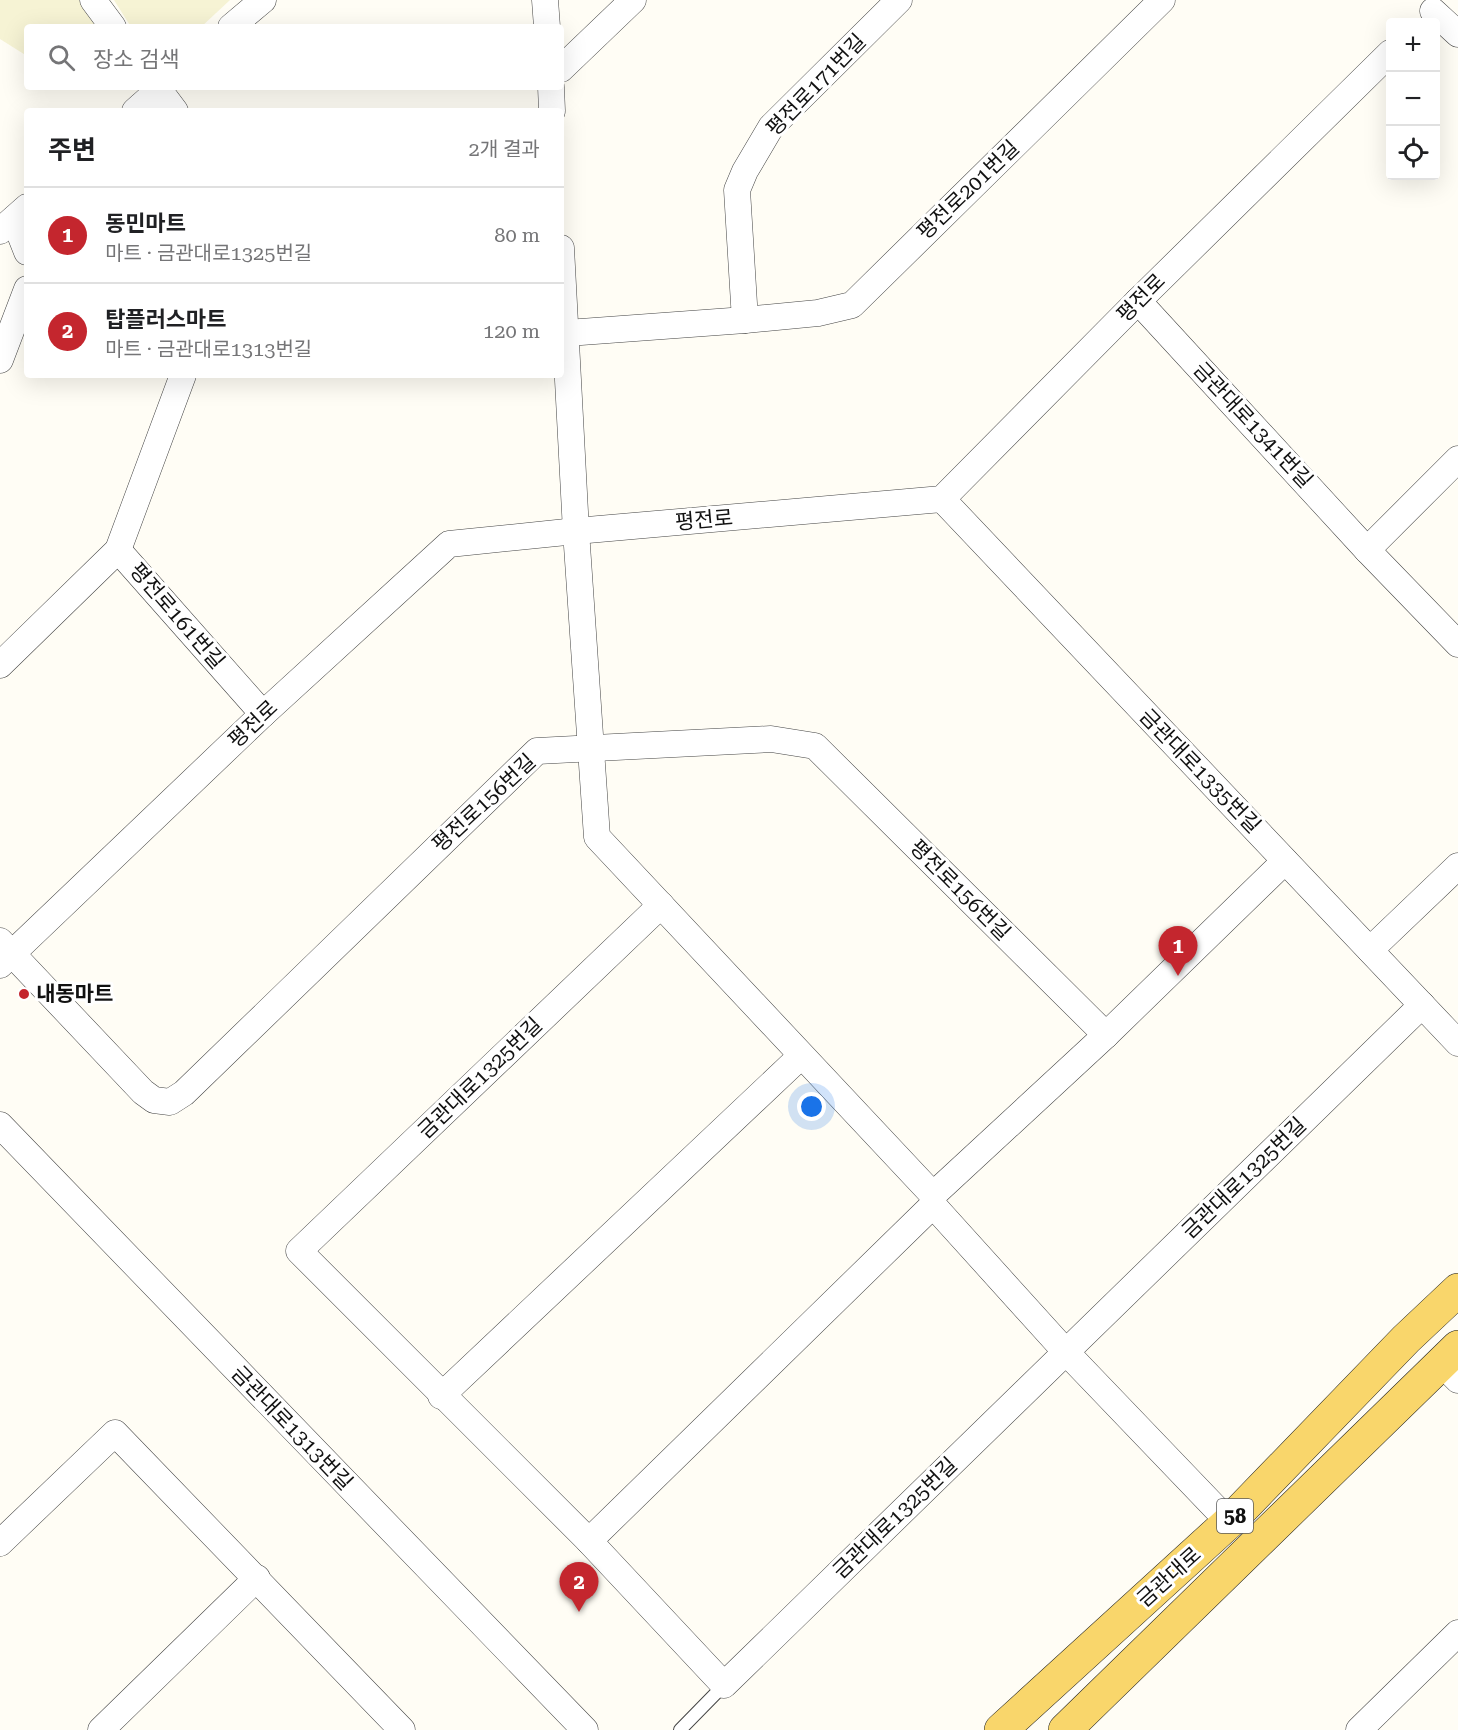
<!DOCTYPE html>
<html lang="ko">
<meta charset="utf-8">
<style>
:root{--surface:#fff;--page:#f2f2f2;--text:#202124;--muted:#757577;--line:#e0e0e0;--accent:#c4262e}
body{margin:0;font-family:"Roboto Serif","Noto Sans KR",serif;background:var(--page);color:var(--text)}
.controls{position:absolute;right:18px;top:18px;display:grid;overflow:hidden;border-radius:6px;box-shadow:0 6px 24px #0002}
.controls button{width:54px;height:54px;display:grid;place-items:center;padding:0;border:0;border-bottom:2px solid var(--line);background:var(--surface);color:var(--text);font:30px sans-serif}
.you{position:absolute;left:812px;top:1107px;width:21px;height:21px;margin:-15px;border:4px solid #fff;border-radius:50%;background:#1a73e8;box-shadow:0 0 0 9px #1a73e833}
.badge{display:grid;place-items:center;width:39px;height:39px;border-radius:50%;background:var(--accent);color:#fff;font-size:20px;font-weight:700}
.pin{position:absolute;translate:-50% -50px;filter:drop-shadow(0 2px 3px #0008)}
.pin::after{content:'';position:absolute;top:32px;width:21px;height:18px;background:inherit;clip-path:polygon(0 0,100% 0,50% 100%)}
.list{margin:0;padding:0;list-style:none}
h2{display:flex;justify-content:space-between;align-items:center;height:78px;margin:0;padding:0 24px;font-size:26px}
h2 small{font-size:20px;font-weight:400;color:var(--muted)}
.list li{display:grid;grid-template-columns:39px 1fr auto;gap:18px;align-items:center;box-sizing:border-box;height:96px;padding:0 24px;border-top:2px solid var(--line)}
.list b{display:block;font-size:22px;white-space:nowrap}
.list p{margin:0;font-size:20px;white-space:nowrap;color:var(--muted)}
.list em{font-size:20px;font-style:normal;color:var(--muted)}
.icon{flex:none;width:33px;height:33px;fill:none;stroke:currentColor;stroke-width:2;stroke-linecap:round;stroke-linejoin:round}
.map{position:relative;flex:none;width:1458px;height:1730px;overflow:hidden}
.search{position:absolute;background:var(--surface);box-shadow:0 6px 24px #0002;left:24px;top:24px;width:540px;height:66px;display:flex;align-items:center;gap:15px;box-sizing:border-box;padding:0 21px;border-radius:6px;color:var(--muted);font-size:22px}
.panel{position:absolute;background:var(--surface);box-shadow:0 6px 24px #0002;left:24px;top:108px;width:540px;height:270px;border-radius:6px}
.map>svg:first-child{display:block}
.farmland{fill:#f6f3d4}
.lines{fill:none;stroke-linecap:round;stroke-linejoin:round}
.lane-casing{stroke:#444;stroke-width:14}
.street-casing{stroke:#444;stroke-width:27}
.primary-casing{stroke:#222;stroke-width:34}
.lane{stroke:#fff;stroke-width:12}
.street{stroke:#fff;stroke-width:26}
.primary{stroke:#f9d66b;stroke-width:33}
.poi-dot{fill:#c4262e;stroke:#fff;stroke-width:2}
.labels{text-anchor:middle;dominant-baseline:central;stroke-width:6;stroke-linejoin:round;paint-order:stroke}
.shield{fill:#fff;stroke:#585858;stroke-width:1.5}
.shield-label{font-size:20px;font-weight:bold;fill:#111}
.street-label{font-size:21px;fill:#111;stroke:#fff}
.poi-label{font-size:21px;font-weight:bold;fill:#111;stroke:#fff;text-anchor:start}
</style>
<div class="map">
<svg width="1458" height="1730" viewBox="0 0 1458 1730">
<rect width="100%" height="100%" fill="#fffdf5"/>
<g class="farmland">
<path d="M0,0H79L97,27H27V56L0,39Z"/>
<path d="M114,0H230L201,27H131Z"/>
</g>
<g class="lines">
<defs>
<path id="lane" d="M680,1730L724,1685"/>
<g id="street">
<path d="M93,0L113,27"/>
<path d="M545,0L547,27"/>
<path d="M1433,11L1458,34"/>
<path d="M231,27L263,0"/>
<path d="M561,69L633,0"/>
<path d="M157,87L175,111"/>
<path d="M551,87L552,111"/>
<path d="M135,111L162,87"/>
<path d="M14,219L27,252"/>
<path d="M0,231L27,207"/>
<path d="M561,248L576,531L597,837L933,1195V1205L1065,1351L1229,1522"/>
<path d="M1138,301L1367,550L1458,644"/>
<path d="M745,320L737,190L745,171L771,127L899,0"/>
<path d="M567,333L745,320L818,313L852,305L1162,0"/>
<path d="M0,360L27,289"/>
<path d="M942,499L1458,1043"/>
<path d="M118,550L263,714"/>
<path d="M1367,550L1458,459"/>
<path d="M0,665L118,550L183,375"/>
<path d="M661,905L299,1251L589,1541L724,1685L1422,1005"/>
<path d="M0,941L143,1092L154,1100L170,1102L184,1093L537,751L771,739L815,746L1106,1035"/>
<path d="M1370,950L1458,866"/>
<path d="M0,965L263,714L449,544L576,531L942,499L1138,301L1390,53"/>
<path d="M0,1125L585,1730"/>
<path d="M933,1195L1106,1035L1285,861"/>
<path d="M1441,1363L1458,1380"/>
<path d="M441,1396L801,1056"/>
<path d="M589,1541L933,1205"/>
<path d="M0,1543L115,1433L402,1730"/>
<path d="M101,1730L257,1578"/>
<path d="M1359,1730L1458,1633"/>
</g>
<g id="primary">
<path d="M1001,1730L1229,1522L1406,1339L1458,1290"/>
<path d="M1065,1730L1458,1347"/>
</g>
</defs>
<use href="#lane" class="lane-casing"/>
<use href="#street" class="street-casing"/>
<use href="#primary" class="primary-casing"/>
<use href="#lane" class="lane"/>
<use href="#street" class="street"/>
<use href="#primary" class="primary"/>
</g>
<circle class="poi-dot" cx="24" cy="994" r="6"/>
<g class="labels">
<rect class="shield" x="1217" y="1499" width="36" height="34" rx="4.5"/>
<g class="shield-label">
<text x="1235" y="1516">58</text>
</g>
<g class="street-label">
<text transform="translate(816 85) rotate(-46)">평전로171번길</text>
<text transform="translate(968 190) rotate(-44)">평전로201번길</text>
<text transform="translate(1141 298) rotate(-45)">평전로</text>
<text transform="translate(1253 425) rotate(47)">금관대로1341번길</text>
<text transform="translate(704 520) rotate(-5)">평전로</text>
<text transform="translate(177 616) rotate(49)">평전로161번길</text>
<text transform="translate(253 724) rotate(-43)">평전로</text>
<text transform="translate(1200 771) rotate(46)">금관대로1335번길</text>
<text transform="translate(484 803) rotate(-43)">평전로156번길</text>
<text transform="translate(960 890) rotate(45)">평전로156번길</text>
<text transform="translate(480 1078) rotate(-44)">금관대로1325번길</text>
<text transform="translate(1244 1178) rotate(-44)">금관대로1325번길</text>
<text transform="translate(292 1428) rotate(46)">금관대로1313번길</text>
<text transform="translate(895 1518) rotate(-44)">금관대로1325번길</text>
<text transform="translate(1169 1577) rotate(-42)">금관대로</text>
</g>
<g class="poi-label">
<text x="36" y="994">내동마트</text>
</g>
</g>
</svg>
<div class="controls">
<button>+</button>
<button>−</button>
<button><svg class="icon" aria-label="locate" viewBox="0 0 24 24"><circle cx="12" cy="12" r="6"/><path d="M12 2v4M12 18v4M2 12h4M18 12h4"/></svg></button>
</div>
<div class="you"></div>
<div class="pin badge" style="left:1178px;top:976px">1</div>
<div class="pin badge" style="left:579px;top:1612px">2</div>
<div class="search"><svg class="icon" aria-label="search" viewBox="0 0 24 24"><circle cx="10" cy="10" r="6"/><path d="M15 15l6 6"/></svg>장소 검색</div>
<section class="panel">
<h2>주변<small>2개 결과</small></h2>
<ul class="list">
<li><span class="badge">1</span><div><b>동민마트</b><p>마트 · 금관대로1325번길</p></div><em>80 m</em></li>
<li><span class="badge">2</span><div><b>탑플러스마트</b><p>마트 · 금관대로1313번길</p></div><em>120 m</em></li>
</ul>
</section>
</div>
